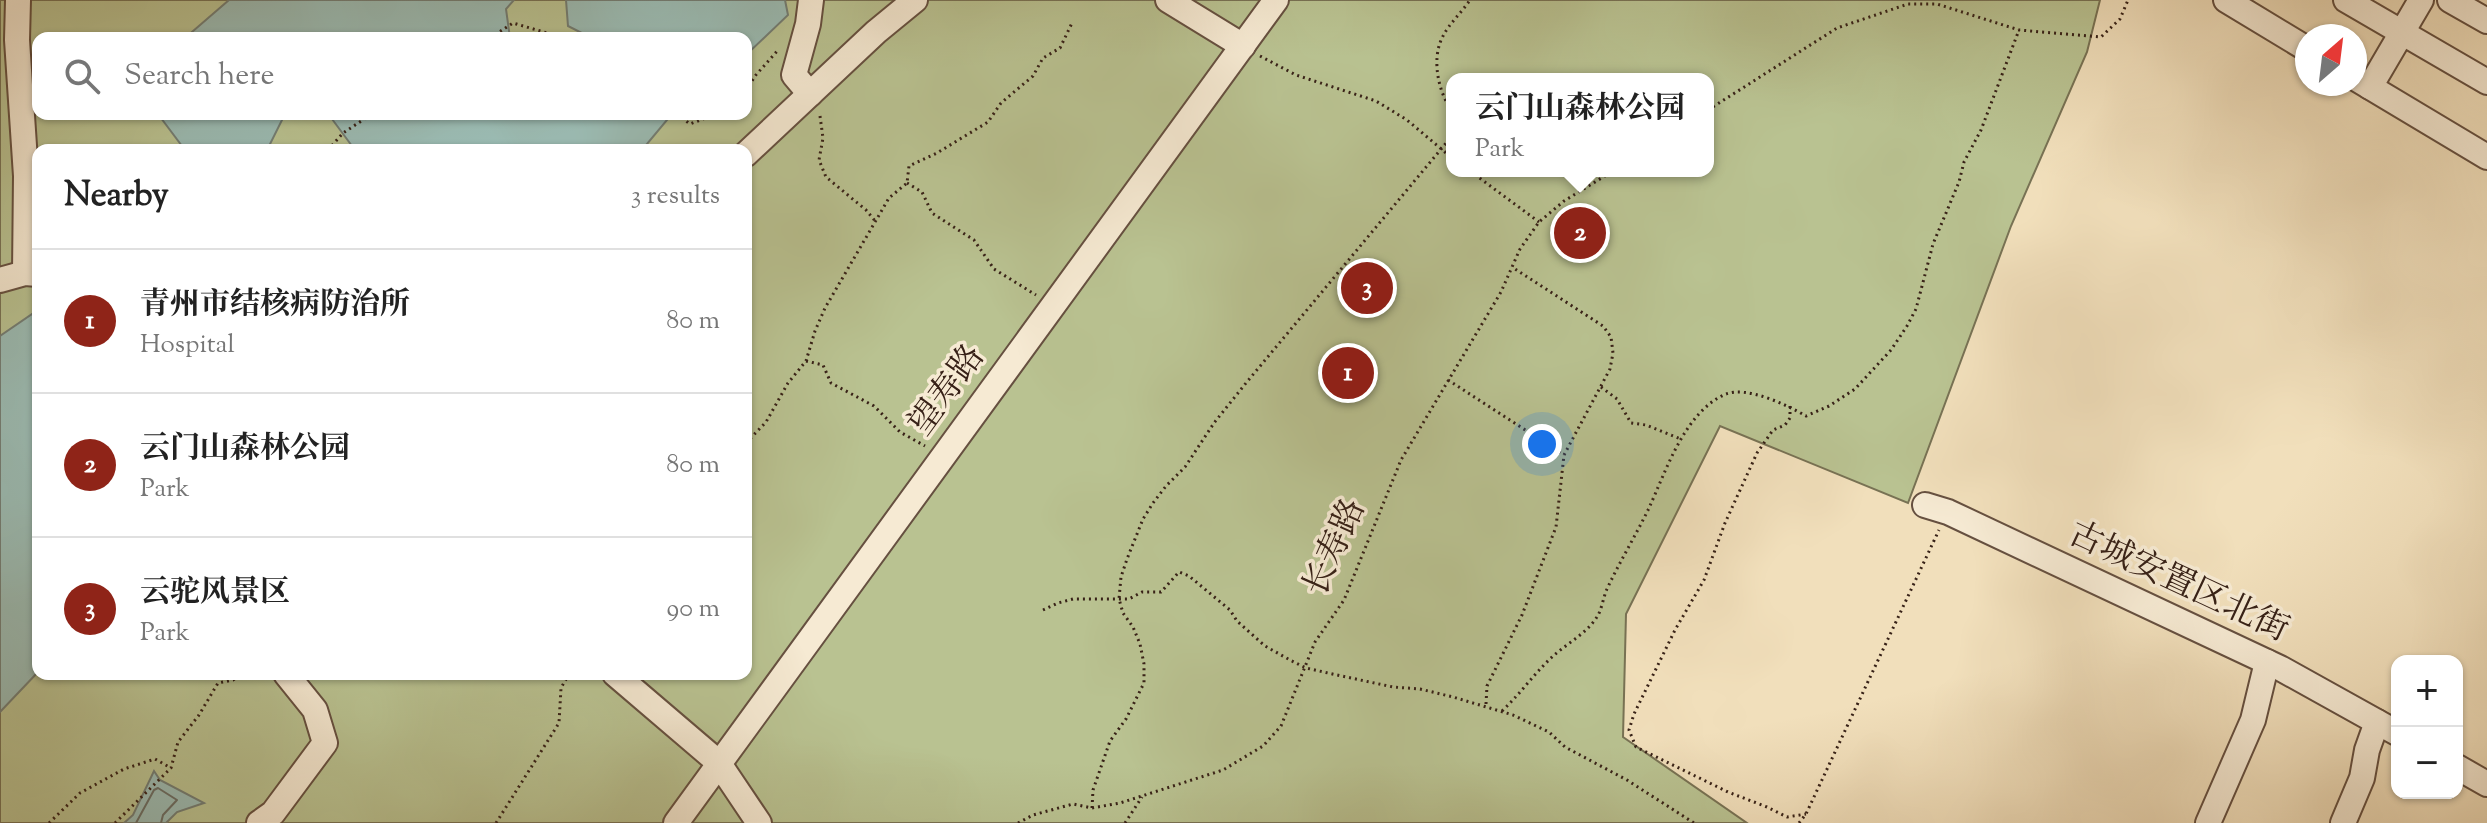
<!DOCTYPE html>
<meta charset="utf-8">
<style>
:root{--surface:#fff;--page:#f2f2f2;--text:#222;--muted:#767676;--line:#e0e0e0;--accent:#8f2418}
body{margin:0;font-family:"Sorts Mill Goudy","Noto Serif SC",serif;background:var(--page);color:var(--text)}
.controls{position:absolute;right:24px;bottom:24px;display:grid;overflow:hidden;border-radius:16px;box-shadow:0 2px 6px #0004}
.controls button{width:72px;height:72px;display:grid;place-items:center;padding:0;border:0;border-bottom:2px solid var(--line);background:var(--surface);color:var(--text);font:40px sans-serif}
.compass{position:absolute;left:2295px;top:24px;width:72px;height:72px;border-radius:50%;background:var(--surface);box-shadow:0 2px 6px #0004;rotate:28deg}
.you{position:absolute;left:1542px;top:444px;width:28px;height:28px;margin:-20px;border:6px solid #fff;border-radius:50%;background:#1a73e8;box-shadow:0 0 0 12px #1a73e833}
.badge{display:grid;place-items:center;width:52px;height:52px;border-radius:50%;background:var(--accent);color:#fff;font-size:26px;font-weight:700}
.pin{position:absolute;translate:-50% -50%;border:4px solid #fff;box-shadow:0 2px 8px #0006}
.popup{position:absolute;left:1446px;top:73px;width:268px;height:104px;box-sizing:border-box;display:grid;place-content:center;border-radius:16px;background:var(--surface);filter:drop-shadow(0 2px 6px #0005);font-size:26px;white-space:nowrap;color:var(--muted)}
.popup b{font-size:30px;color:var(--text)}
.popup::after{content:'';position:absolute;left:50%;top:100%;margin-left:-16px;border:16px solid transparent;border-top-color:var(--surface)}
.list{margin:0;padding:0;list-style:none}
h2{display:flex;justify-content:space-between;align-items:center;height:104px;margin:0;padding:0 32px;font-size:34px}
h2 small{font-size:26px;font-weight:400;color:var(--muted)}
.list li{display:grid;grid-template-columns:52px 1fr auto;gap:24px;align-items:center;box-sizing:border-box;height:144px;padding:0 32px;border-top:2px solid var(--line)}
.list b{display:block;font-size:30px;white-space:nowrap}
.list p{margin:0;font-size:26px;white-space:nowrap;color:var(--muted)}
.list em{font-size:26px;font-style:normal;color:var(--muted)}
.icon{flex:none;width:44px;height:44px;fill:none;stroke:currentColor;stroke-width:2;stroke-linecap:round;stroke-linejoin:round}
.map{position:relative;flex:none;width:2487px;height:823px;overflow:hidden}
.search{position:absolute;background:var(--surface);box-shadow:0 2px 6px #0004;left:32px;top:32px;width:720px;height:88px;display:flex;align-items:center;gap:20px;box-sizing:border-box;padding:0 28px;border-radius:16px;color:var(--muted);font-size:30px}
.panel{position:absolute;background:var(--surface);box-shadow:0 2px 6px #0004;left:32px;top:144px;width:720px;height:536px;border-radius:16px}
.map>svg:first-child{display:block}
.green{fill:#b9c291;stroke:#787254;stroke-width:2;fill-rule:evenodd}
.water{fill:#9bbcb4;stroke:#737e75;stroke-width:2}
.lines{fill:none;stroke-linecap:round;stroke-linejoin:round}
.shore{stroke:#696e66;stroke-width:2}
.minor-casing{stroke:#665040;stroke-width:28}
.path{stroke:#372117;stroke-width:3;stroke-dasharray:2 4;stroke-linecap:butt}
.minor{stroke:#f6ead3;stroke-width:24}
.labels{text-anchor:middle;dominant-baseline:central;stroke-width:7;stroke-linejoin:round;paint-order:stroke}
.street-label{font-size:34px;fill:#372117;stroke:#f6ead3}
</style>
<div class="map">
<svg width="2487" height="823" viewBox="0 0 2487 823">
<rect width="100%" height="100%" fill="#f1dfbb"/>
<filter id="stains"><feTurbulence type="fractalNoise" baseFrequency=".0025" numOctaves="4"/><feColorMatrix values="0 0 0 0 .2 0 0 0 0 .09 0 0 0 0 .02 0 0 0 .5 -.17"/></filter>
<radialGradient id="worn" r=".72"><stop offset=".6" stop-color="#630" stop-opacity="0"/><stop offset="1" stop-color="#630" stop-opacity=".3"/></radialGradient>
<path class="green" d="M0,0H2100L2087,52L2011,226L1908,503L1720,426L1626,614L1623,737L1747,823H0ZM38,38H746V114H38ZM1452,79H1708V171H1452ZM38,150H746V674H38Z"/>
<g class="water">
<path d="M229,0H514L506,9L510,38H185Z"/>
<path d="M566,0H785L788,15L746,55V38H588V36L568,26Z"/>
<path d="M158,114H285L269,146L270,150H185Z"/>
<path d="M321,114H672L642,150H355L332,119Z"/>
<path d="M38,310V672L0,712V336Z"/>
<path d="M154,771L160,780L204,803L177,812L166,823H124L133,815Z"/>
</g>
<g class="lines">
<path class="shore" d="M136,823L154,790L158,788L177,800L163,815L161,823"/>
<defs>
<g id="minor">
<path d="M18,0L17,40L26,176L25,273"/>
<path d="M1168,0L1243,46"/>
<path d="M2226,0L2307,49"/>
<path d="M2346,0L2487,82"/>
<path d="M2450,0L2487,21"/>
<path d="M2355,78L2487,157"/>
<path d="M2370,87L2421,0"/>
<path d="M810,94L794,75L808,24L811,0"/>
<path d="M746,154L876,32L915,0"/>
<path d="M0,280L25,273L38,274"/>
<path d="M1925,505L1948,512L2280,668L2397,733"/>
<path d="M615,674L718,762L759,823"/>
<path d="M2457,767L2487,784"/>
<path d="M259,823L273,813L325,743L315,710L286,674"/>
<path d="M676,823L1276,0"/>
<path d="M2208,823L2253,720L2267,662"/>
<path d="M2343,823L2362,778L2367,750L2377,722"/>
</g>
</defs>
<use href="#minor" class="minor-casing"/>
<g class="path">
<path d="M490,38L513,23L564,38"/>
<path d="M1260,56L1296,75L1376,101L1407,120L1452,158"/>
<path d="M746,91L755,76L778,50"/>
<path d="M1708,110L1837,28L1908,4H1937L2019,30L2101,37L2120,19L2128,0"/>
<path d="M1452,111C1438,92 1431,58 1443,36C1449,24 1462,12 1470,0"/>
<path d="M677,114L690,124L716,114"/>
<path d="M820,116L823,138L819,160L826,177L866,210L876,222"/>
<path d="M328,150L343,133L372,114"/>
<path d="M1470,171L1539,222"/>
<path d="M907,183L922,192L932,213L974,240L994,269L1036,295"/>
<path d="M806,361L823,365L831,383L874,406L900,432L925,446"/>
<path d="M1448,380L1564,455"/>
<path d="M1601,387L1617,399L1631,423L1646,425L1681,439"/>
<path d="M1790,406V418L1785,425L1773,430L1757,453L1725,523L1704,580L1675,630L1634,714L1629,730L1636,747L1728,792L1767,807L1787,817L1806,814"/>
<path d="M746,443L766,422L788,383L806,361L815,331L825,308L889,198L907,183L909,166L937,153L988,122L1001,103L1033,76L1043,58L1060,48L1072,23"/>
<path d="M1043,610L1058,603L1073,599H1129L1142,592H1161L1179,572L1189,576L1230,610L1237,621L1265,646L1290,660L1306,668L1337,675L1393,687L1420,689L1453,697L1513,715L1549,732L1565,747L1627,780L1694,823"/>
<path d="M1486,704L1487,686L1522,615L1556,527L1564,455L1610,369L1613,353L1611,337L1603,326L1512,267"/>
<path d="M1502,711C1520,694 1534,674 1552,657C1566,644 1586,634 1597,617C1602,609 1603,598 1607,589C1620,561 1636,535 1649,508C1666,471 1685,411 1726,394C1748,386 1787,405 1806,416L1829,406L1855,389L1891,350L1907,326L1916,309L1933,244L1959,182L1964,162L1981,130L2019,30"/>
<path d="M1092,808L1093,790L1110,741L1126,719L1144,683V664L1140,644L1133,627L1123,613L1119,599L1121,577L1127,559L1143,519L1153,503L1166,486L1185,467L1214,423L1246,383L1452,136"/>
<path d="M49,823L80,793L124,769L155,759L171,768"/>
<path d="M115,823L171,768L178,742L199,715L218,683L233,680L242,674"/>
<path d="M496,823L559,723L561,688L569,674"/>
<path d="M1018,823L1033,815L1073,804L1092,808L1120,803L1223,770L1263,746L1281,726L1315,642L1344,600L1401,460L1501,292L1520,249L1539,222L1564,201L1613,171"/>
<path d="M1125,823L1142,797"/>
<path d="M1799,823L1806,814L1939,530"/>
</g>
<use href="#minor" class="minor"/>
</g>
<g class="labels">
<g class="street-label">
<text transform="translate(948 391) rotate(-54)">望寿路</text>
<text transform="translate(1336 548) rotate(-66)">长寿路</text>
<text transform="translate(2178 583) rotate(25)">古城安置区北街</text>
</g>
</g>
<rect width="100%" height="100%" filter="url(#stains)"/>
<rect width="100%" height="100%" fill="url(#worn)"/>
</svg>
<div class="controls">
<button>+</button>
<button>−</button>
</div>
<svg class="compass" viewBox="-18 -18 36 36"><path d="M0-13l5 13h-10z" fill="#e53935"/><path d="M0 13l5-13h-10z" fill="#767676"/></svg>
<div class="you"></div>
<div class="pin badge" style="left:1348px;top:373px">1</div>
<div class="pin badge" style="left:1580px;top:233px">2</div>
<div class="popup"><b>云门山森林公园</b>Park</div>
<div class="pin badge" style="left:1367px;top:288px">3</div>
<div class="search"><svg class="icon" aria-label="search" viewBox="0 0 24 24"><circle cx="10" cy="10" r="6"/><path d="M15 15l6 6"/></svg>Search here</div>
<section class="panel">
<h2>Nearby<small>3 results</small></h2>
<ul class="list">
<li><span class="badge">1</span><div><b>青州市结核病防治所</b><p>Hospital</p></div><em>80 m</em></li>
<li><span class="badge">2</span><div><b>云门山森林公园</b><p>Park</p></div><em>80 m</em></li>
<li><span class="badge">3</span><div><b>云驼风景区</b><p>Park</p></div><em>90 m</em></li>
</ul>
</section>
</div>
